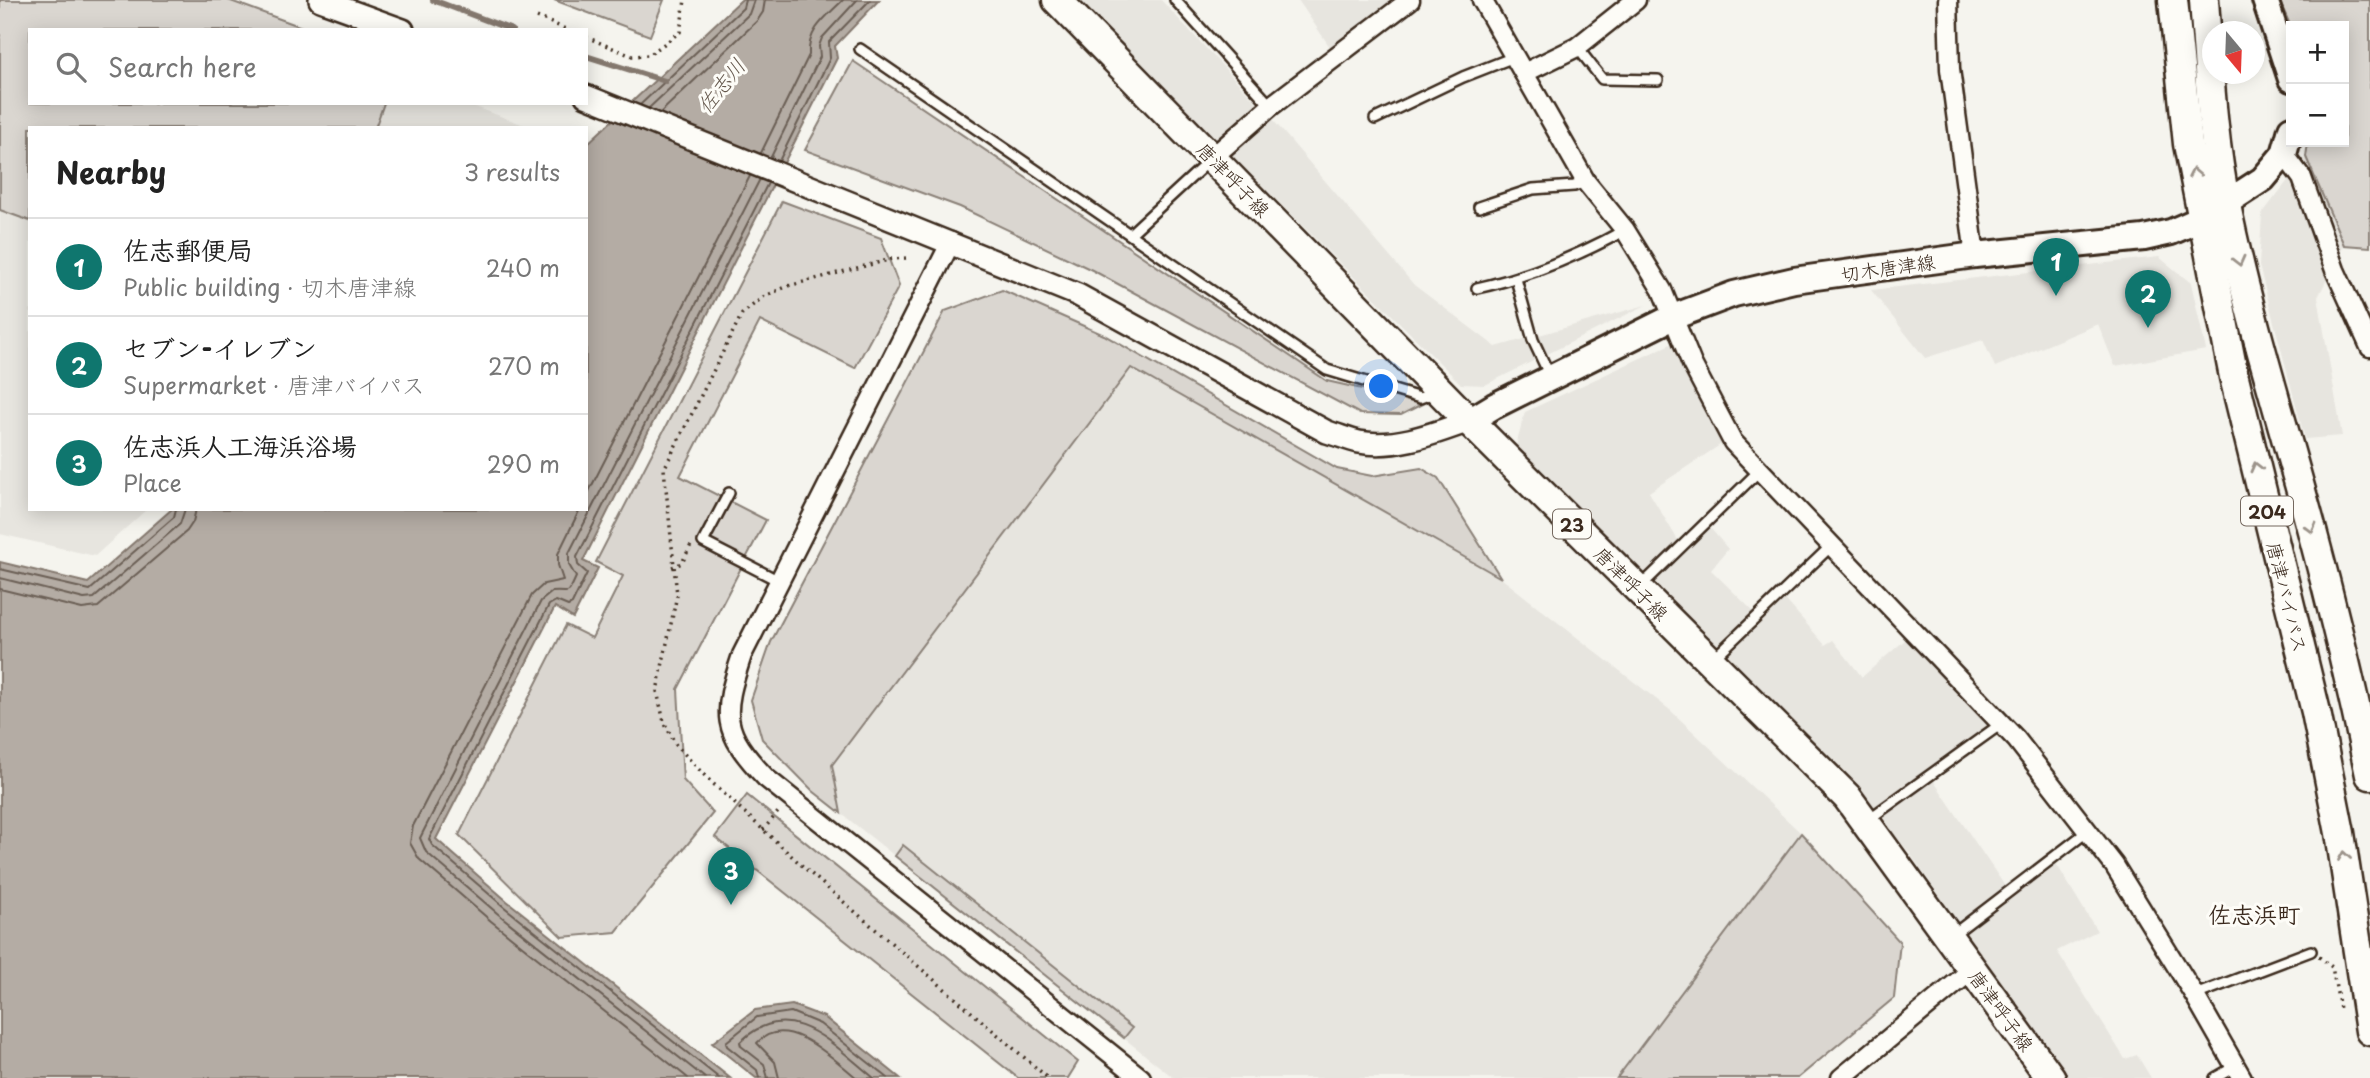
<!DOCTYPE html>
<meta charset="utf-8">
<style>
:root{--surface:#fff;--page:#f2f2f2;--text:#222;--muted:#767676;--line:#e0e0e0;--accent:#0f766e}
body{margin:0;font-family:"Playpen Sans","Klee One",sans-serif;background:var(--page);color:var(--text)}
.controls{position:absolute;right:21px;top:21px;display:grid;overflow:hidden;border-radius:0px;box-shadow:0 4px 18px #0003}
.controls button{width:63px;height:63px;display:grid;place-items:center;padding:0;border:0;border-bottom:2px solid var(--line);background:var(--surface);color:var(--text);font:35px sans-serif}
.compass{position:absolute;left:2202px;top:21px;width:63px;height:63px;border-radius:50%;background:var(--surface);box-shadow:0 4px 18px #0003;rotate:161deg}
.you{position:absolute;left:1382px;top:387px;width:24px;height:24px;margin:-18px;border:5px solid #fff;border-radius:50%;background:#1a73e8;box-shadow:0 0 0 10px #1a73e833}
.badge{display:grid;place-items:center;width:46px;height:46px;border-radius:50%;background:var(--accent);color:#fff;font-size:23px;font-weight:700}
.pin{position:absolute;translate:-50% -58px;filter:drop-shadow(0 2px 4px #0008)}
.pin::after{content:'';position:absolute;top:37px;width:24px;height:21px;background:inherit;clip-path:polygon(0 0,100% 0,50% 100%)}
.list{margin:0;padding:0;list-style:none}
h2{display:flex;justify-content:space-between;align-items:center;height:91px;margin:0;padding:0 28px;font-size:30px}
h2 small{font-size:23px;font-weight:400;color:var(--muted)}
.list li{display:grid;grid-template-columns:46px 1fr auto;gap:21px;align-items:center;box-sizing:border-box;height:98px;padding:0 28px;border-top:2px solid var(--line)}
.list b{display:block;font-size:26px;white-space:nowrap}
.list p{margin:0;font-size:23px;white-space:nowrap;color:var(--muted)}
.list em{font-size:23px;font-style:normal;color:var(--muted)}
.icon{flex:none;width:38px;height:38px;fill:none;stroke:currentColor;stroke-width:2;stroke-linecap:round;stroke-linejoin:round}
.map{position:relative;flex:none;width:2370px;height:1078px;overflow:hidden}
.search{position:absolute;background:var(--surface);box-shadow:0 4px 18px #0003;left:28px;top:28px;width:560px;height:77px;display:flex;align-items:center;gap:18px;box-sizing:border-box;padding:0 24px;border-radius:0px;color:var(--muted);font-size:26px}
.panel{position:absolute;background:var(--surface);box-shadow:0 4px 18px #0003;left:28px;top:126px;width:560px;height:385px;border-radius:0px}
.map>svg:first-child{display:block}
.built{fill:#e7e5df}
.green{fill:#dad6d0;stroke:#8a8077;stroke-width:2}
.water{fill:#b4aca4;stroke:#84786e;stroke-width:2}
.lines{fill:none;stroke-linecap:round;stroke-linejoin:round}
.shore{stroke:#6b5e54;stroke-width:2}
.stream{stroke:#84786e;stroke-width:6}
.service-casing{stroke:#3b2a1e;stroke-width:14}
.minor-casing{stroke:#3b2a1e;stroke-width:23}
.tertiary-casing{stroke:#3b2a1e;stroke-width:26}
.secondary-casing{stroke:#3b2a1e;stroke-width:30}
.primary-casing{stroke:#3b2a1e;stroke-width:33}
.trunk-casing{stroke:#3b2a1e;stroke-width:33}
.path{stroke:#3b2a1e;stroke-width:3.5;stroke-dasharray:2 5;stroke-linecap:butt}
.service{stroke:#fdfcf7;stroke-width:9}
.minor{stroke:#fdfcf7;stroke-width:18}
.tertiary{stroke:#fdfcf7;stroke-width:21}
.secondary{stroke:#fdfcf7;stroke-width:24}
.primary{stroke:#fdfcf7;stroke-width:28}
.trunk{stroke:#fdfcf7;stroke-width:28}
.oneway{stroke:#9c938a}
.labels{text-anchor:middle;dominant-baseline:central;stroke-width:6;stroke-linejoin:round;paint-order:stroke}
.shield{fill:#fdfcf7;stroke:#75695f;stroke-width:2}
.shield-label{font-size:18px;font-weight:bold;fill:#3b2a1e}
.street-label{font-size:19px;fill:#3b2a1e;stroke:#fdfcf7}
.water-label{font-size:21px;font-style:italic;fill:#65584d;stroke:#fdfcf7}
.quarter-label{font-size:23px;font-weight:bold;fill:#3b2a1e;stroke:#fdfcf7}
</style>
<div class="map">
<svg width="2370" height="1078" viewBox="0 0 2370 1078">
<rect width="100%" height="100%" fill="#f5f4ee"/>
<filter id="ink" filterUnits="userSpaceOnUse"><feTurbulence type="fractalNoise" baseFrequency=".0143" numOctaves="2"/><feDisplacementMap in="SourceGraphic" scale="14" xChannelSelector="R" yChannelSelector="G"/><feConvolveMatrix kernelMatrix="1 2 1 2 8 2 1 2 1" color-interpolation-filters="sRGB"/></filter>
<g filter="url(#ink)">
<g class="built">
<path d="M0,0L310,30H30V103H465L532,128H30V509H147L95,556L0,534Z"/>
<path d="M1076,0H1161L1273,120L1414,285L1496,347L1646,305L1485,385L1461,384Z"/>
<path d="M1298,0H1398L1332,50Z"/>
<path d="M2306,157L2344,245L2318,297L2342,436L2305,439L2259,266L2262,214Z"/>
<path d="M2159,257L2191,283L2206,350L2115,366L2098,324L1995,367L1983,340L1925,358L1871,290Z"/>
<path d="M1675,342L1726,441L1649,492L1682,547L1706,523L1728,549L1711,570L1760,618L1782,596L1825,645L1833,640L1862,677L1912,634L2002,730L1933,780L2011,895L2054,860L2097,931L2057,951L2125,1059L2137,1055L2151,1078H2066L1909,852L1859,793L1516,446L1525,412Z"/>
<path d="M1131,368L1501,578L1670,710L1801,833L1617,1078H1174L813,791Z"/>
</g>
<g class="green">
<path d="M0,0H228L310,30H30V103H384L375,128H30V221L0,210Z"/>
<path d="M554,0H664L650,36Z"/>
<path d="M2279,0H2370V247L2344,245L2306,157L2308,142H2344V26L2291,27Z"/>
<path d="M853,61L1327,381L1424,403L1401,415L1360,414L1092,270L960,207L805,150Z"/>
<path d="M782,201L881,238L899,286L855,368L760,321L680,476L766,520L678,689L683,780L713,813L616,932L562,937L459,835L566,625L592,638L623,576L596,562Z"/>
<path d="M1002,290L1104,335L1337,469L1372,476L1421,468L1438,478L1501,578L1131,368L832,765L841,813L813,791L762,739L751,700L771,642L945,311Z"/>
<path d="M747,795L1078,1062L1068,1078H1018L715,837Z"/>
<path d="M1801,833L1900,942L1894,998L1798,1078H1617Z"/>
<path d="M903,845L1132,1028L1124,1038L895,856Z"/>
</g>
<g class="water">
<path d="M741,0H879L835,46L837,58L583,561L598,568L573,618L555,607L436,839L507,901L730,1078H0V562L88,583L172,509H586V145Z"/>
<path d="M792,1005L824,1017L900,1078H756L712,1043L755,1010Z"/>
</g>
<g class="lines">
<g class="shore">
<path d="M640,105L743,8L745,0"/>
<path d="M649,108L749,14L754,0"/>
<path d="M660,113L757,21L763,12L765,0"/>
<path d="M761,153L809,55C807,30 826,17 843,0"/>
<path d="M771,157L820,57L819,46L822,38L857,0"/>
<path d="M779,161L830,58L829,42L870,0"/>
<path d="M586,497L750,176"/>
<path d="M580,509L558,554V565L563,580L544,584L532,595L413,826L410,843L419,859L491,921L688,1078"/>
<path d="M0,569L90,590L174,517L176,509"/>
<path d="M0,578L84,599L94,598L180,524L185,509"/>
<path d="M0,589L82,609L98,607L187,531L193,522L196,509"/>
<path d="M705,1078L497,913L426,852L420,838L541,601L552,592C571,590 566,599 576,577L569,565V553L760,179"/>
<path d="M719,1078L503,906L432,845L429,839L549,605L556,601L568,606L572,604L587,573L578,565L577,557L768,183"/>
<path d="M759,1078L757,1070L727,1046L726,1042L757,1017L791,1012L820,1024L888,1078"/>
<path d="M768,1078L764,1064L741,1046L740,1042C790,994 833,1045 874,1078"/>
<path d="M779,1078L775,1062L757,1043C787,1011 833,1059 857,1078"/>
</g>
<g class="stream">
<path d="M433,0L512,30"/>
<path d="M586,56L665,81"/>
</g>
<defs>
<g id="service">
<path d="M1175,0L1271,106"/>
<path d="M1577,47L1602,79L1658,80"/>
<path d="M860,49L1327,370L1420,398L1434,393"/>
<path d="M1375,119L1463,77L1514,57"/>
<path d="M1479,207L1533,189L1574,186L1586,182"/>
<path d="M1130,234L1208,162"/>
<path d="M1516,279L1533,340L1550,376"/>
<path d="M1477,288C1531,276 1578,256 1625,230"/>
<path d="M729,493L703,542L779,581"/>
<path d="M1640,587L1759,471"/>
<path d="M1713,659L1831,546"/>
<path d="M1869,819L2001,724"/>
<path d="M1951,936L2088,831"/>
<path d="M2195,995L2311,951"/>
<path d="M2215,1078L2236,1066"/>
</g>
<g id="minor">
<path d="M1482,0L1586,182L1625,230L1662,290L1692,364L1733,442L2016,739L2114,865L2195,996L2242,1078"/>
<path d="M1948,0L1950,69L1975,255"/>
<path d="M1524,73L1577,47L1636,0"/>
<path d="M2284,154L2302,178L2335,270L2370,347"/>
<path d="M1213,157L1271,106L1410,0"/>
<path d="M951,242L742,655C722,715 721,731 766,778L1141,1078"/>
<path d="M1841,1078L1973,969"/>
</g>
<g id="tertiary">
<path d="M320,0L403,30"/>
<path d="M586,96L1078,295L1327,432C1338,435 1349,440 1359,442C1396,449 1435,433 1469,421"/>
</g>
<g id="secondary">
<path d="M2265,0L2291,79"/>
<path d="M1469,421L1494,406L1673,317L1734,294L1794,280L1975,255L2144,238L2171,232L2203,218L2263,179L2284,154L2291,129"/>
</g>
<path id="primary" d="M1057,0L1469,421L1847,797L2051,1078"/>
<g id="trunk">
<path d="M2173,0L2188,144L2234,377L2316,712L2340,833L2370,1031"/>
<path d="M2204,0C2209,68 2212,138 2226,205C2248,314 2282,420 2311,527C2333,609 2353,692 2370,775"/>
</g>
</defs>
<use href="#service" class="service-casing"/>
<use href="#minor" class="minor-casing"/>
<use href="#tertiary" class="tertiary-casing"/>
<use href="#secondary" class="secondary-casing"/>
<use href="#primary" class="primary-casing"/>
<use href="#trunk" class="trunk-casing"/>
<g class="path">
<path d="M537,17L568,30"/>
<path d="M586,37L632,56L649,55L680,32L685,0"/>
<path d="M906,258L892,259L788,286L763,297L742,314L664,469L677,595L657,691L664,722L676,745L707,778L809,872L1048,1078"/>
<path d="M672,567L682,563L691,545"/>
<path d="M763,830L779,811"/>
<path d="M2319,957L2332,967L2340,1009H2343"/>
</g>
<use href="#service" class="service"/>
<use href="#minor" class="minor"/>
<use href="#tertiary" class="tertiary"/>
<use href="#secondary" class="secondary"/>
<use href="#primary" class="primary"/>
<use href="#trunk" class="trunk"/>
</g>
<defs><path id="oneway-chevron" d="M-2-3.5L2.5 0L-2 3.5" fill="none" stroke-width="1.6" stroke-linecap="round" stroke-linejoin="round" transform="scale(1.75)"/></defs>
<g class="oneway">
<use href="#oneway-chevron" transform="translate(2194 173) rotate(-101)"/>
<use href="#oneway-chevron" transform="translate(2239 261) rotate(76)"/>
<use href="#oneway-chevron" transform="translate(2256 467) rotate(-104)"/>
<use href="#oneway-chevron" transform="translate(2311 528) rotate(75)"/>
<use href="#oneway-chevron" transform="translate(2344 856) rotate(-99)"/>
</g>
</g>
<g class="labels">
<g class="shield">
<rect x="2241" y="496.5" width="52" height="29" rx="5"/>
<rect x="1553" y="509.5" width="38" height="29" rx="5"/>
</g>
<g class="shield-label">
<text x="2267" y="511">204</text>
<text x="1572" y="524">23</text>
</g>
<g class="street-label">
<text transform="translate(1234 179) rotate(46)">唐津呼子線</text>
<text transform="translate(1888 267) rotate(-8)">切木唐津線</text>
<text transform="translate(1632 583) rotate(45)">唐津呼子線</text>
<text transform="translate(2288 597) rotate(76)">唐津バイパス</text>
<text transform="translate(2002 1010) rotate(54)">唐津呼子線</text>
</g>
<g class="water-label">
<text transform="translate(720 85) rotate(-51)">佐志川</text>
</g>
<g class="quarter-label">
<text x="2254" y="913">佐志浜町</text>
</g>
</g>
</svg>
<div class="controls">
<button>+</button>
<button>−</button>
</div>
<svg class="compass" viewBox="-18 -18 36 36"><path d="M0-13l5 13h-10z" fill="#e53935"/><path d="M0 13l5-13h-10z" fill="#767676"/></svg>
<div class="you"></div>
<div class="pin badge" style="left:2056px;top:296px">1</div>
<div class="pin badge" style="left:2148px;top:328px">2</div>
<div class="pin badge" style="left:731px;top:905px">3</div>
<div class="search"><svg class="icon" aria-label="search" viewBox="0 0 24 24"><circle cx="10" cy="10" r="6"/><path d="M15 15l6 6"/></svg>Search here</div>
<section class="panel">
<h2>Nearby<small>3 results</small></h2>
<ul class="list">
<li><span class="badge">1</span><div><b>佐志郵便局</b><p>Public building · 切木唐津線</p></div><em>240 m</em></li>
<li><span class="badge">2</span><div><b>セブン-イレブン</b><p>Supermarket · 唐津バイパス</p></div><em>270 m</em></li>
<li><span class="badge">3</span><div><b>佐志浜人工海浜浴場</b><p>Place</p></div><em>290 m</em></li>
</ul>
</section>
</div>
